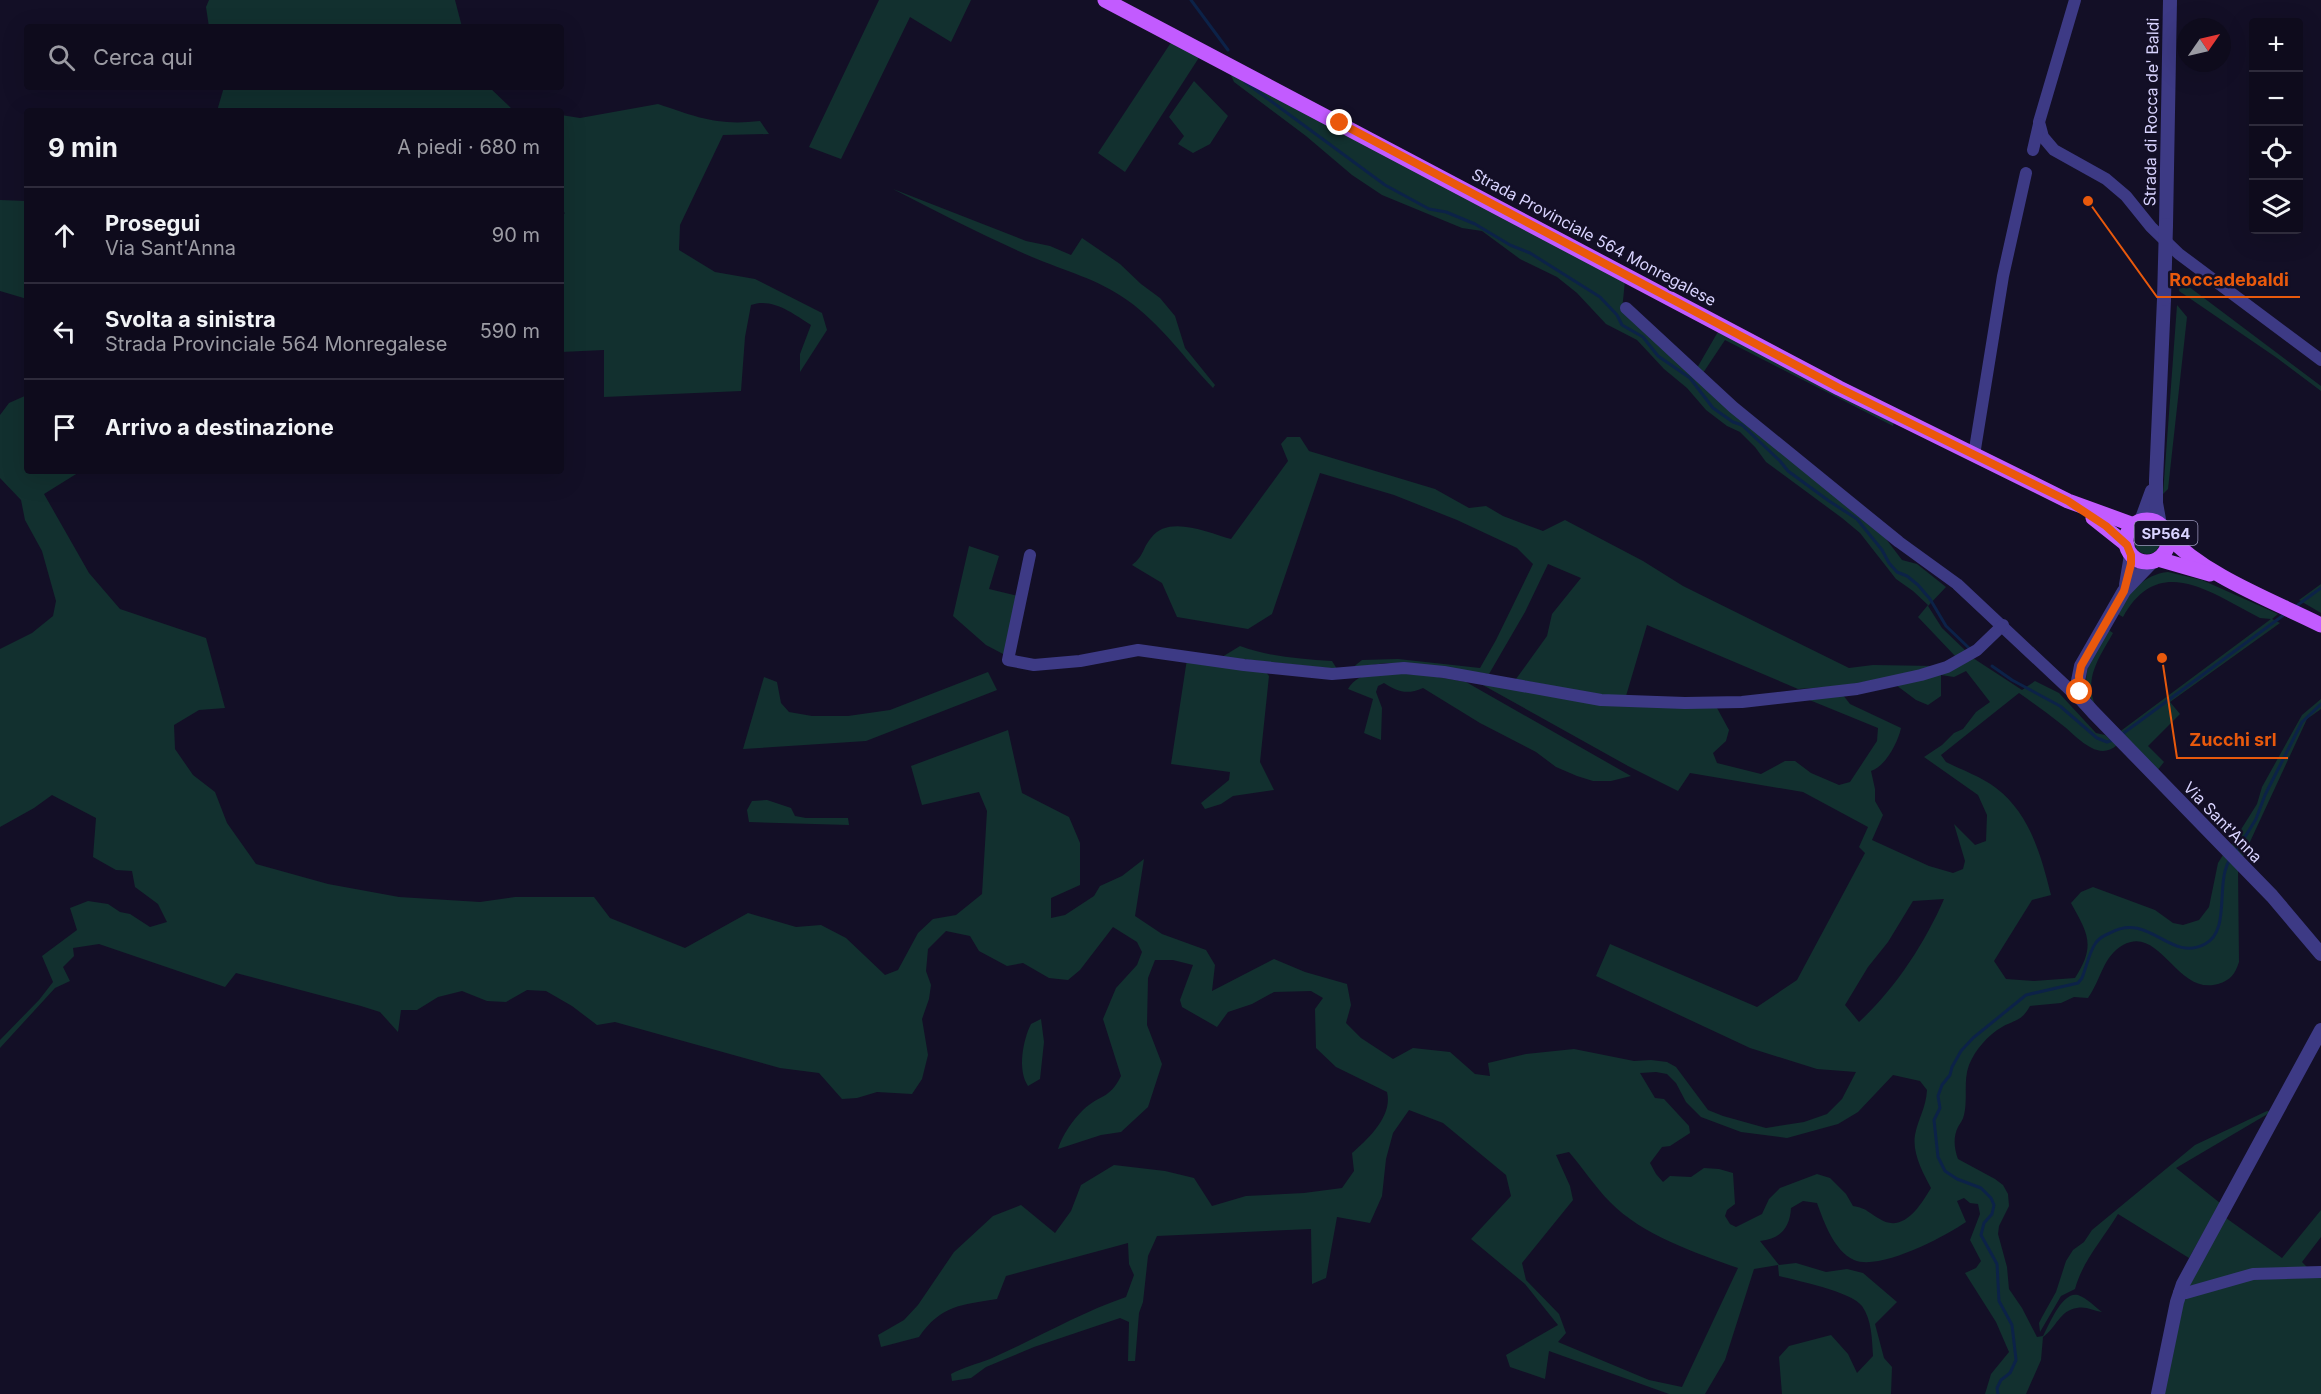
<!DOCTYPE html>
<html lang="it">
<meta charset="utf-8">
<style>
:root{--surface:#0e0b1c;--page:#1c1929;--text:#f1f3f6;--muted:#9b9ba3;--line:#2e2b3b}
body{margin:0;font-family:Inter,sans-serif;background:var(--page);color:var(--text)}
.controls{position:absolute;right:18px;top:18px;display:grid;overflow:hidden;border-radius:6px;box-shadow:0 6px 24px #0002}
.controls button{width:54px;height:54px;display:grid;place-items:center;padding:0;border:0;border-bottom:2px solid var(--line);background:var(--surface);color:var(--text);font:30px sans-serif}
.compass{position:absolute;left:2177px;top:18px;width:54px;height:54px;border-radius:50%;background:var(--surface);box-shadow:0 6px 24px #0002;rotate:56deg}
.stop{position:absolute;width:18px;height:18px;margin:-14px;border:4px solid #ea580c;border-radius:50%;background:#fff}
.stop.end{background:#ea580c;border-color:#fff;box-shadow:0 2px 6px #0008}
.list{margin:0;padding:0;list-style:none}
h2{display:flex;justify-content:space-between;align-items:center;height:78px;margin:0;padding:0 24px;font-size:26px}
h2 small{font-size:20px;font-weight:400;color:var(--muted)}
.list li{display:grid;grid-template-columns:39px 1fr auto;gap:18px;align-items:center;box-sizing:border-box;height:96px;padding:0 24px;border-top:2px solid var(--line)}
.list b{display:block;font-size:22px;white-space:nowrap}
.list p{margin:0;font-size:20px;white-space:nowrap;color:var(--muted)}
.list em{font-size:20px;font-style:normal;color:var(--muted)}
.icon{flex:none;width:33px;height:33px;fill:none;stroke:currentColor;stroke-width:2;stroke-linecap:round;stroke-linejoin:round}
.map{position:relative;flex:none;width:2321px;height:1394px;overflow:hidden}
.search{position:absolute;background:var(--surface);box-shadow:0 6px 24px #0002;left:24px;top:24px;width:540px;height:66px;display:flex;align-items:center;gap:15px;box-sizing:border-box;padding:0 21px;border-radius:6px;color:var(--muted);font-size:22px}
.panel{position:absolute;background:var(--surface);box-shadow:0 6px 24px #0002;left:24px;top:108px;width:540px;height:366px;border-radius:6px}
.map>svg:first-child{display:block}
.green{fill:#12302f;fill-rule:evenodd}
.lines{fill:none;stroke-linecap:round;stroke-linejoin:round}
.stream{stroke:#0c2248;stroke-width:3}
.minor{stroke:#3d3a85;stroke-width:12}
.tertiary{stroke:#3d3a85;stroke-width:14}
.primary{stroke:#c25bff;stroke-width:15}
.tertiary-bridge{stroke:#3d3a85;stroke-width:14}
.route{stroke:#ea580c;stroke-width:8}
.labels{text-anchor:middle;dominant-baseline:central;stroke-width:5;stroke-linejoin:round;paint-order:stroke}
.shield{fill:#130f26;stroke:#9e99be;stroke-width:1.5}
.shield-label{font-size:15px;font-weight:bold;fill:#d9d4ff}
.street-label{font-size:16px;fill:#d9d4ff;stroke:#130f26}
.leader{fill:none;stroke:#e8590c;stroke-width:2}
.callout-dot{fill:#e8590c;stroke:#130f26;stroke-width:2}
.callout-label{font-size:18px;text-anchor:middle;font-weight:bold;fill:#e8590c;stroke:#130f26;stroke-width:5;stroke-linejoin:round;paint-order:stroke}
</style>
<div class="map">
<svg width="2321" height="1394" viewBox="0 0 2321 1394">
<rect width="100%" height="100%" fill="#130f26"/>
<g class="green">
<path d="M209,0H455L462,27H209L206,7Z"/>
<path d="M879,0H971L951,42L910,17L841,159L809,147Z"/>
<path d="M1172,41L1200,56L1125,172L1098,153Z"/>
<path d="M1230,73L1625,281L1622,310L1880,531L1902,560L1917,564L1946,587L1928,606L1942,628L1967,652L1956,657L1918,617L1928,605L1913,591L1896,579L1860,533L1842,518L1766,462L1755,447L1740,432L1727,426L1706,410L1687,388L1664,369L1637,340L1606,324L1577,293L1557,277L1520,259L1482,231L1462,228L1382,195L1352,175L1306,136L1234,82Z"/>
<path d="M1194,81L1228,116L1210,144L1193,153L1178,144L1184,136L1169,117Z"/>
<path d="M224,87H489L511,108L533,111H217Z"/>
<path d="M658,104C697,117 717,126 760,121L769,134L723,135L680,225L679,250L715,272L755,279L822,313L827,330L800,372V354L811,325C794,314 772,297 751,305L745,337L741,391L604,397V350L561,352V217L565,213L561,210V115L580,118Z"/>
<path d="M893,189L1026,241L1050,246L1071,255L1082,238L1120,264L1141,284L1160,298L1175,316L1185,348L1215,385L1213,388C1184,358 1161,324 1127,300C1098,279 1065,271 1032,257C984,236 939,213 893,189Z"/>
<path d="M0,200L27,201V299L0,291Z"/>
<path d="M2180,280L2321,386V391L2277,358L2179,291Z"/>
<path d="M2177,305L2187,317L2168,489L2163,494Z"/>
<path d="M1719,330L1894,421L1893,426L1725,340L1703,373L1697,368Z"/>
<path d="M27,395V471H81L44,494L89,573L120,609L206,638L225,708L199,710L174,725L175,749L193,775L215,792L227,823L256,864L328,884L399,897L480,902L515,897H594L610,918L685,948L748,913L796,927L821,925L846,938L885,975L898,970L918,933L933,919L956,915L982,894L987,811L979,792L922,805L911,766L1008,730L1022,793L1069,817L1080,843V885L1051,898V918L1065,915L1094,896L1100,886L1122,876L1144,859L1135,916L1162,934L1206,950L1215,965L1212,991L1274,959L1305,972L1347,984L1351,1005L1346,1023L1361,1038L1393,1059L1413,1048L1450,1052L1475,1074L1490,1076L1488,1063L1526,1054L1574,1049L1634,1061L1651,1060L1667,1062L1676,1067L1708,1110L1723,1116L1766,1128L1804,1122L1827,1114L1842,1099L1856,1072L1817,1069L1750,1048L1596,976L1610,944L1757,1007L1797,980L1865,853L1859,847L1868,827L1803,792L1690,773L1678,791L1628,766L1481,684L1717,708L1729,730L1726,741L1713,753L1717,763L1761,774L1785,761H1795L1811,773L1839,785L1850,782L1877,741L1878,728L1807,699L1843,695L1850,704L1901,728C1898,742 1886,766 1871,771L1875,789V801L1883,815L1872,840L1929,866L1953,873L1963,869L1965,861L1954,824L1975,845L1986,841L1987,815L1978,795L1924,757L1942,745L1954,733L1963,729L1976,712L1990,702L1966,671L1954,677L1941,675V696L1928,705L1916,700L1896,685L1973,658L2022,690L2035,681L2059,693L2096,733L2105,735L2117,745C2097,763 2076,735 2061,724C2047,713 2033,703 2019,693L1941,755L1946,762C1962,770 1982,777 1996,788C2030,814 2041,855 2051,895L2032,900L1994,961L2006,979L2034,981L2075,978C2096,945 2088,934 2071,903L2081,892L2093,887L2155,910L2173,923L2183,925L2199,920L2209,907L2218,863L2223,855L2238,869L2239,962C2235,974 2231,980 2218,984C2177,996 2160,924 2123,945C2103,956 2101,980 2088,998L2074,997L2061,1003L2030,1006C2021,1022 2016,1019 2002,1027C1988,1035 1975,1050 1969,1065C1963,1081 1968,1098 1964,1115C1963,1120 1960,1123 1958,1127C1953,1137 1954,1148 1958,1159L1995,1179L2003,1185L2008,1194L2009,1206L1999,1226L1998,1234L2007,1267L2009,1289L2022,1308L2037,1337L2043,1336C2049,1325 2062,1291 2078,1295C2087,1298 2095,1307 2102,1312C2094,1311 2086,1306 2077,1308C2060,1310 2056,1328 2043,1337L2041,1360L2026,1394H1985L1991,1374L2009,1352L1996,1322L1965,1273L1976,1268L1981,1261L1970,1240L1980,1214L1978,1204L1970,1203L1964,1198L1957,1201L1966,1222C1944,1237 1880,1271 1854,1260C1834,1251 1824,1222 1817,1203L1803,1201L1791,1208C1790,1228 1780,1239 1760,1241L1779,1265L1796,1263L1826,1272L1847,1269L1863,1273L1897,1302L1875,1324L1884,1358L1892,1367L1891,1394H1782L1779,1357L1789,1346L1831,1335L1848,1354L1857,1373L1873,1356C1872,1340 1872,1320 1862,1306C1850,1291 1798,1281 1779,1276L1778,1265L1754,1269L1725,1360L1705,1394H1669L1549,1351L1545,1379L1510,1367L1506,1355L1558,1325L1525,1284L1471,1239L1511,1196L1506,1175L1443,1123L1409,1110L1393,1133L1386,1159L1382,1196L1370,1223L1337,1217L1326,1278L1312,1284L1311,1229L1157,1236L1148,1256L1143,1302L1139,1313L1135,1361H1128L1129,1322L1120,1318L1034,1347L986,1367L971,1378L952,1381L951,1374C964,1367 977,1364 990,1359C1036,1339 1079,1313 1126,1297L1134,1275L1129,1264L1128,1243L1006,1276L997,1299C961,1305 941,1305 919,1337L881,1347L878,1335L904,1320L918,1305L954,1252L993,1216L1021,1205L1055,1233L1071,1211L1081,1185L1114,1165L1165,1171L1194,1178L1212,1206L1246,1196L1304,1193L1342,1188L1354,1171L1352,1153C1368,1139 1393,1116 1387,1092L1336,1067L1316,1048L1315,1009L1323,998L1311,991L1274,992L1252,1004L1228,1012L1217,1027L1182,1007L1180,1000L1193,965L1173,960H1155L1148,978L1147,1025L1162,1064L1148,1107L1121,1132L1101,1135L1058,1149C1062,1135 1073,1120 1083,1110C1100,1094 1109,1100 1121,1076L1103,1019L1116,988L1137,965L1142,952L1137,942L1113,927L1080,970L1068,980L1049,978L1023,963L1007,966L979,951L970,936L946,931L928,949L926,971L931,985L929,999L922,1019L928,1055L922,1079L912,1094L877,1092L857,1098L842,1099L819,1073L780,1068L615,1022L597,1025L572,1006L546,991L527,990L506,1002L487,1001L462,991L438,997L417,1010H401L398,1032L380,1012L361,1006L236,973L225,987L99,944L73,948L74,956L63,967L70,981L55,988L0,1048V1040L39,1000L53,982L42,956L77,930L70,908L88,901L108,904L120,912L130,914L150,927L167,922L158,904L135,887L132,871L116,870L93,857L96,818L52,795L34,808L0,827V649L32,633L53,616L56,601L42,551L25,520L21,500L0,478V415L9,403ZM1944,899C1925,943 1895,989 1859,1022L1845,1005L1868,967L1888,942L1913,901ZM1656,1072L1667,1074L1676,1083L1686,1102L1701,1117L1741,1132L1787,1138L1838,1124L1858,1112L1893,1075L1920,1081L1927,1090C1926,1108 1918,1119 1915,1135C1912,1153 1923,1173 1931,1188C1920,1206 1903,1235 1878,1218C1866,1211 1868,1209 1853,1206L1846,1194L1830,1178L1817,1174L1780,1188L1769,1199L1762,1214L1736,1227L1730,1224L1725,1216L1727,1210L1735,1204L1733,1173L1719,1169L1704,1168L1691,1177L1670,1176L1663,1182L1656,1174L1650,1163L1662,1147L1670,1146L1690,1133L1689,1126L1664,1099L1655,1098L1640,1073ZM1569,1152C1583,1168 1595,1187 1610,1202C1642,1235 1696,1253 1738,1268L1682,1387L1649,1380L1558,1342L1566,1333L1559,1314L1526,1280L1522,1263L1573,1200L1570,1186L1556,1155Z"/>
<path d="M1287,437H1300L1309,451L1435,489L1469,508L1486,506L1503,516L1543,531L1565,520L1643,561L1683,586L1849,668L1873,665L1934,666L1905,675L1841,686L1798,689L1647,625L1626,696L1598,695L1516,679L1547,636L1552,614L1581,578L1548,564L1525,612L1489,674L1417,664L1385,663L1352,668L1362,660L1398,659L1480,668L1496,640L1533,564L1517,548L1457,520L1394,495L1320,473L1272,614L1248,629L1177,617L1162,583L1132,565C1144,556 1142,549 1151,538C1168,514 1209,533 1231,539L1288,461L1281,444Z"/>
<circle cx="2147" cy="541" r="13"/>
<path d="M969,546L999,556L989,589L1018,596L1005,655L986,645L953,616Z"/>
<path d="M2168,572L2202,580L2278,614L2272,619L2280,623L2170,702L2180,714L2148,746L2164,762L2156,772L2118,733L2271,619L2260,618C2211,593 2159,552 2123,617L2116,613C2128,594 2144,574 2168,572Z"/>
<path d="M2321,584V613L2299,600Z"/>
<path d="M2107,629L2113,633C2099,658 2083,679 2096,707C2075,677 2092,658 2107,629Z"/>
<path d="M1240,646C1270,657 1300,659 1332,661L1337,669L1222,657Z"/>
<path d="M1187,659L1265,671L1269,676L1260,762L1274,790L1233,796L1221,804L1205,809L1201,803L1229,780L1230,772L1171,764Z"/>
<path d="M988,672L997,690L866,741L743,749L764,677L777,682L781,703L789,712L812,716H848L890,710Z"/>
<path d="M1384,673L1426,675L1466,682L1631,776L1611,781H1593L1577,776L1556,767L1536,752L1480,723L1423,688C1407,695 1398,692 1384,683L1378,686L1376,692L1382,708L1381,740L1364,733L1373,699L1348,689C1356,675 1368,675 1384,673Z"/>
<path d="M2321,699V709L2307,719L2242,859L2230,847L2257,804L2262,787L2302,715Z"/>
<path d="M767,800L791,808L795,816L806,818H848L849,825L749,822L747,810L752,801Z"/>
<path d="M1041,1019L1044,1042L1040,1079L1028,1086C1017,1070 1023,1040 1031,1024Z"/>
<path d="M2267,1111L2271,1112L2176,1168L2220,1203L2189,1258L2118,1214C2103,1239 2083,1260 2075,1289L2061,1296L2040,1332L2039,1323L2042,1317L2056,1292L2066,1261L2073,1250L2084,1242L2092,1230L2195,1145Z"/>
<path d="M2321,1210V1237L2302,1262L2309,1269L2188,1288L2226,1218L2282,1258Z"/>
<path d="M2321,1277V1394H2164L2184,1298L2247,1280Z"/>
</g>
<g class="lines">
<g class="stream">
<path d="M1191,0L1228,50"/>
<path d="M1245,82L1385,185L1429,209L1446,212L1475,224L1510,245L1530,253L1600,297L1617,315L1622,325L1643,337L1658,356L1690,378L1713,408L1733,422L1742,425L1780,461L1788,471L1829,501L1857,519L1882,550L1889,563L1897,572L1907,576L1918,585L1930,599L1946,626L1970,649"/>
<path d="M2295,607L2321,588"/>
<path d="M1992,666L2012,680L2060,706L2097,738L2107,742L2113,740"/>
<path d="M2121,735L2285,614"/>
<path d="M2235,853L2256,819L2265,795L2302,722L2321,704"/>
<path d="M1998,1394L1997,1388L2001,1380L2010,1373L2016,1360L2012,1325L1999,1301L1997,1264L1981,1235L1984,1223L1992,1214L1994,1205L1991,1198L1981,1188L1957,1179L1945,1171L1938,1157L1934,1120L1940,1108L1938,1096L1942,1085L1950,1075L1952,1067L1961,1051L1973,1038L2026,995L2078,983L2082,978C2086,968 2089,953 2095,944C2098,939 2105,935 2110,933C2149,911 2170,963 2205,944C2232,930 2214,880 2231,858"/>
</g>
<g class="minor">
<path d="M2075,0L2039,122L2043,137L2054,150L2106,179L2126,196L2151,227L2179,254L2321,360"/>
<path d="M2033,150L2039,124"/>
<path d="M1626,308L1733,407L1899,542L1957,584L2085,704"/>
<path d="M1974,455L2003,276L2026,173"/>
<path d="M1030,555L1008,660L1034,665L1080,661L1138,650L1244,665L1332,674L1404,668L1444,672L1601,700L1685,703L1742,702L1857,689L1921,675L1947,667L1977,650L2003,625"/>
<path d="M2179,1293H2186L2253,1274L2321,1272"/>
</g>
<g class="tertiary">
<path d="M2166,225L2170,0"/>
<path d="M2141,521L2152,491"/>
<path d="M2160,525L2156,503V480L2164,299"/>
<path d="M2152,562L2124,591L2081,666L2078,681L2080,692L2084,702L2093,712L2272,896L2321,954"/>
<path d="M2126,585L2131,555"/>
<path d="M2158,1394L2177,1302L2183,1284L2321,1030"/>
</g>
<g class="primary">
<path d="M1105,0L1839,388L2068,501L2134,525"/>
<path d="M2093,518L2127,545"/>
<circle cx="2147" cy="541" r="21"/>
<path d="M2167,535C2205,576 2271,600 2321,625"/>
<path d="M2158,559L2210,574"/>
</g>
<path class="tertiary-bridge" d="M2164,299L2166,225"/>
</g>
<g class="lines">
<path class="route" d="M1340,123L1839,388L2068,501L2106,526L2127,545L2131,555V564L2124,591L2081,666L2079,676L2080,692"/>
</g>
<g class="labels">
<rect class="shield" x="2134.5" y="521" width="63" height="24" rx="4.5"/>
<g class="shield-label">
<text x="2166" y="533">SP564</text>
</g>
<g class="street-label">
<text transform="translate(2151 112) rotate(-89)">Strada di Rocca de' Baldi</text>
<text transform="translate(1594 237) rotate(28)">Strada Provinciale 564 Monregalese</text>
<text transform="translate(2223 822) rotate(46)">Via Sant'Anna</text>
</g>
</g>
<path class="leader" d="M2088 201L2157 297H2300M2162 658L2177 758H2288"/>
<g class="callout-dot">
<circle cx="2088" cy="201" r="6"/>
<circle cx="2162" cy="658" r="6"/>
</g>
<g class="callout-label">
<text x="2229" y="286">Roccadebaldi</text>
<text x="2233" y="746">Zucchi srl</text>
</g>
</svg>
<div class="controls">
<button>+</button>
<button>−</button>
<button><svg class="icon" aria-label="locate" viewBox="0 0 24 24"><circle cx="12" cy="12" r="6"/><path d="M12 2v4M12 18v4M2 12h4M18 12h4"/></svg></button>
<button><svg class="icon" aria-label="layers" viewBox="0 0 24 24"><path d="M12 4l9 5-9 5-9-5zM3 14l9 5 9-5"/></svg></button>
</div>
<svg class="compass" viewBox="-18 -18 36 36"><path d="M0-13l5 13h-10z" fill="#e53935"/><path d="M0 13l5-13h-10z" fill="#9b9ba3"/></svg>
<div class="stop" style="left:2080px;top:692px"></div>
<div class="stop end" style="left:1340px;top:123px"></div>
<div class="search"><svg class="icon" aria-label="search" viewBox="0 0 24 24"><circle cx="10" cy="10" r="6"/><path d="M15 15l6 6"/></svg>Cerca qui</div>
<section class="panel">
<h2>9 min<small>A piedi · 680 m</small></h2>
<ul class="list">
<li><svg class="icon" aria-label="ahead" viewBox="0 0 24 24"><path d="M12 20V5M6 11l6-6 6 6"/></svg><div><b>Prosegui</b><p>Via Sant'Anna</p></div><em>90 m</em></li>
<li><svg class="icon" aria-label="left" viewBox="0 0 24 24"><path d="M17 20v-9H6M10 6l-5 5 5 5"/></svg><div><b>Svolta a sinistra</b><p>Strada Provinciale 564 Monregalese</p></div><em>590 m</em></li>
<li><svg class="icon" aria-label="arrive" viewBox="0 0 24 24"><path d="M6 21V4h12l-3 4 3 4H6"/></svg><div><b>Arrivo a destinazione</b></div></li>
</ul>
</section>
</div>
